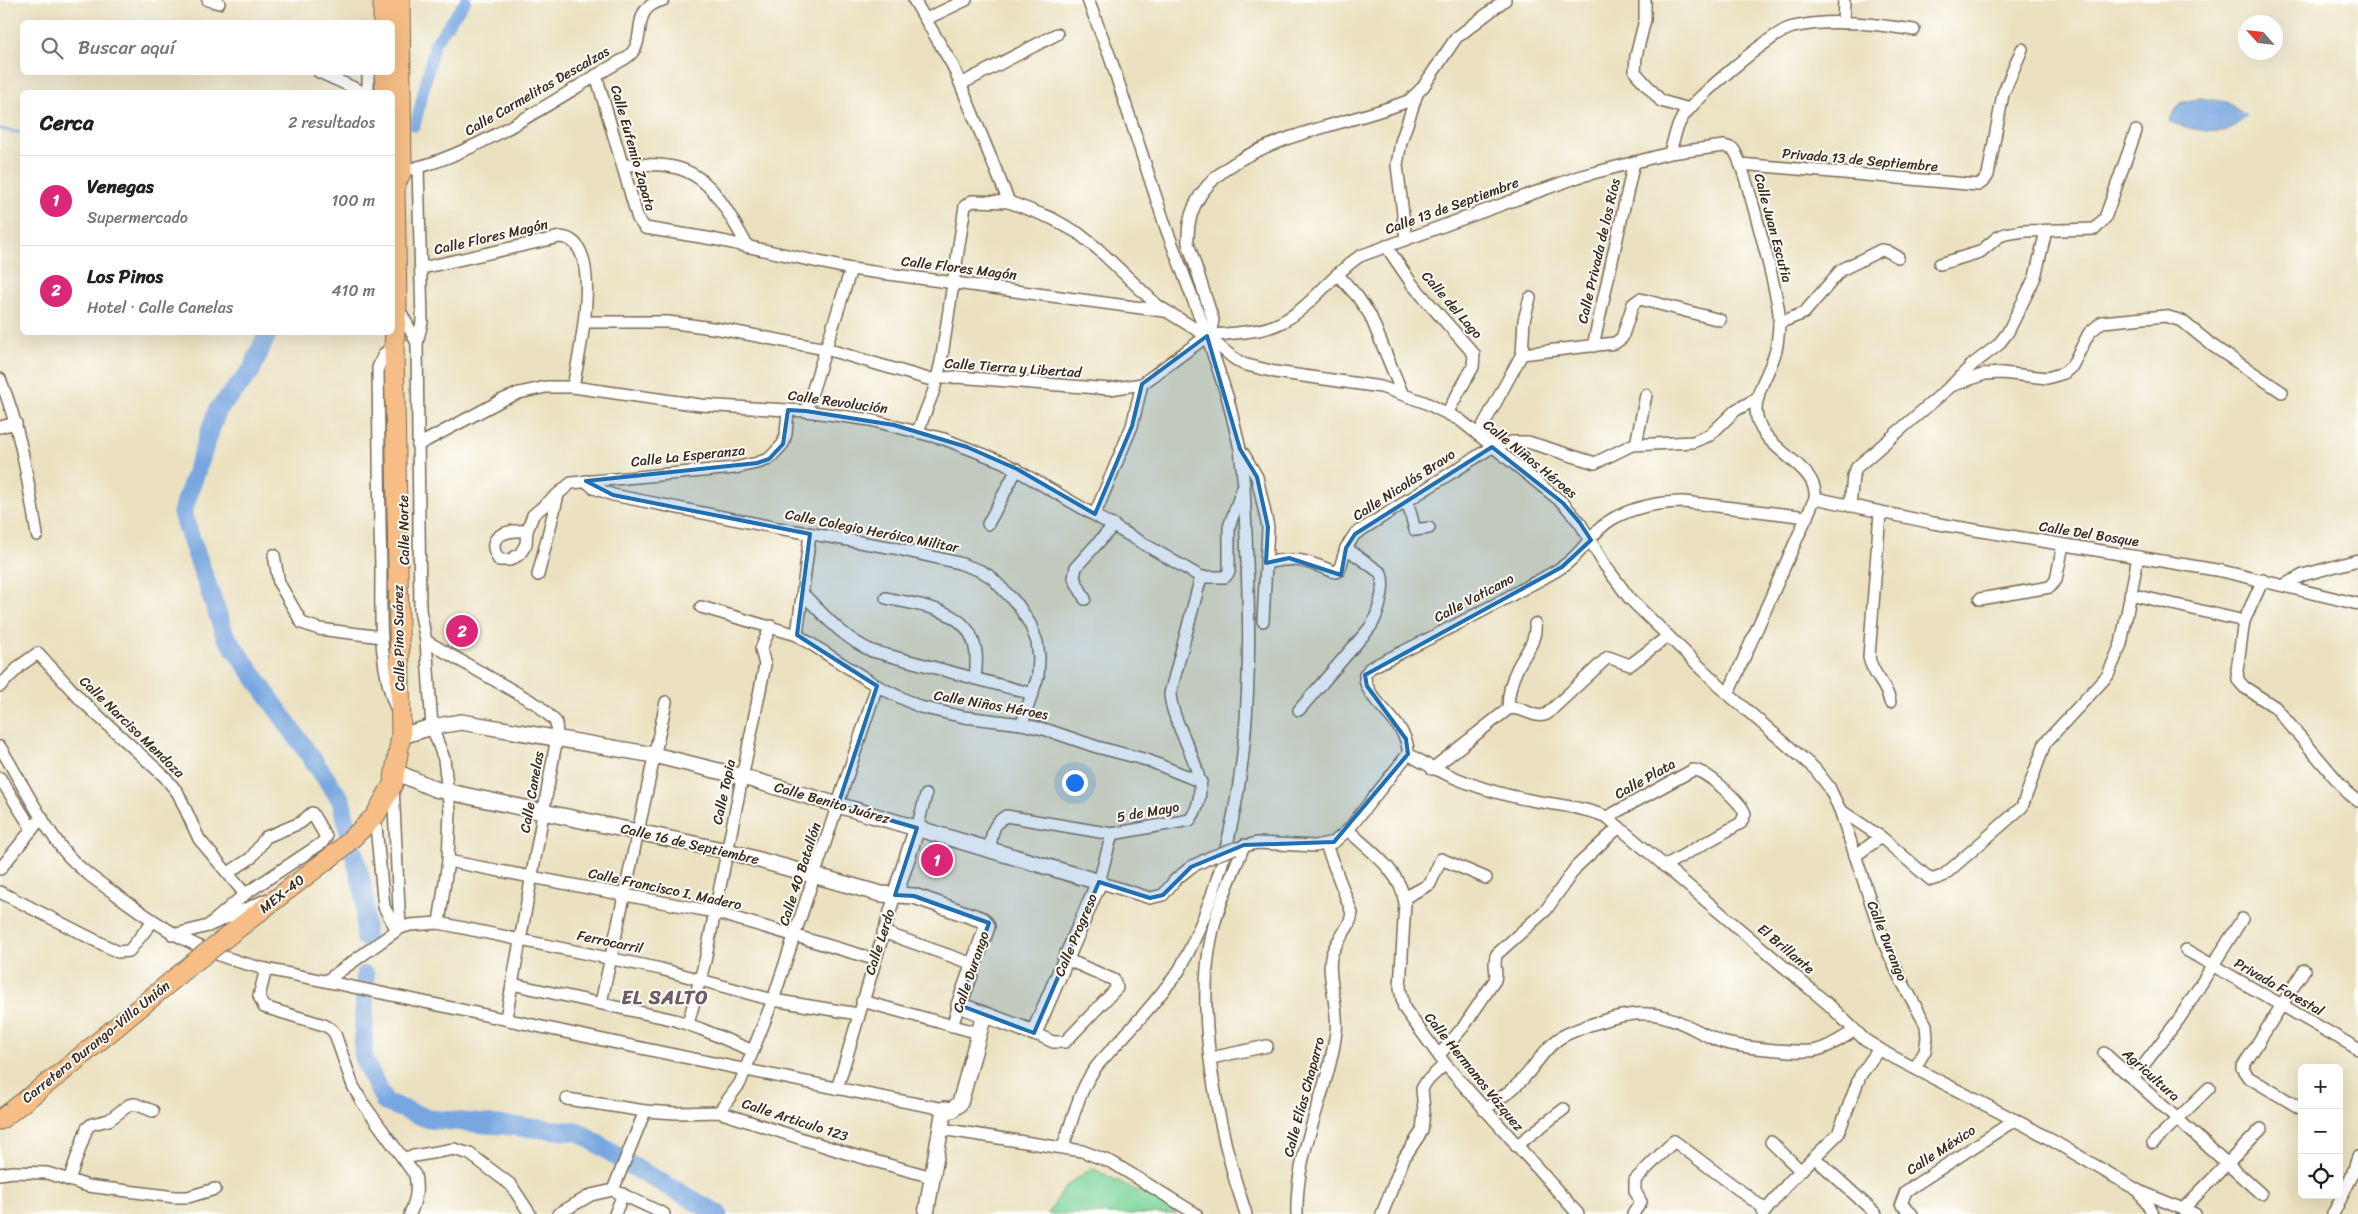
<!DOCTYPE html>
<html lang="es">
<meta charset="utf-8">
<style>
:root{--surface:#fff;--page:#f2f2f2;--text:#202124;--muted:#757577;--line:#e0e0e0;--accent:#db2777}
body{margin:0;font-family:Sriracha,sans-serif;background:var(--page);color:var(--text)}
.controls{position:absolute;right:15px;bottom:15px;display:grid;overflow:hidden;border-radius:8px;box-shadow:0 5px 20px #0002}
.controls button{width:45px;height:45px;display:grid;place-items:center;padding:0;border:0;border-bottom:1px solid var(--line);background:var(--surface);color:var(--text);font:25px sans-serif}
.compass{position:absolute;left:2238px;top:15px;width:45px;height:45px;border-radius:50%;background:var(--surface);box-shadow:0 5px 20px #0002;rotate:297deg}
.you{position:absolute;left:1074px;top:782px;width:18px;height:18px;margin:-12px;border:4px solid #fff;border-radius:50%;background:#1a73e8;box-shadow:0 0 0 8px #1a73e833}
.badge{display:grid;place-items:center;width:32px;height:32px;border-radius:50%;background:var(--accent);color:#fff;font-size:16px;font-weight:700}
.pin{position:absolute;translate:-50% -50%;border:2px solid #fff;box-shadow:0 1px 5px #0006}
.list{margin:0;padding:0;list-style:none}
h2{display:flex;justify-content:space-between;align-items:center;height:65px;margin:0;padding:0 20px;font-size:21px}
h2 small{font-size:16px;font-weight:400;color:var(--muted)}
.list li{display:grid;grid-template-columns:32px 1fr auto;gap:15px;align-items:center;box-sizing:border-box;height:90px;padding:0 20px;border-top:1px solid var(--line)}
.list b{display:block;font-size:19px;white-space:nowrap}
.list p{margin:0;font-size:16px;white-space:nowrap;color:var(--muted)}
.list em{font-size:16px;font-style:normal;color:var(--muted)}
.icon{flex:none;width:28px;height:28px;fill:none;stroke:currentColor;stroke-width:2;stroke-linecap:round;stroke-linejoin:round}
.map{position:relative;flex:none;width:2358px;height:1214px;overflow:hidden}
.search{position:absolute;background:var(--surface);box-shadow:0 5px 20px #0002;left:20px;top:20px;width:375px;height:55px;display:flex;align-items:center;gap:12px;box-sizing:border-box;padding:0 18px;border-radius:8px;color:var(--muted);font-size:19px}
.panel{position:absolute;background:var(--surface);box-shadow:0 5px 20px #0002;left:20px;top:90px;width:375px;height:245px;border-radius:8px}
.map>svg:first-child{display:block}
.pitch{fill:#7dd69b;stroke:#5c805c}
.water{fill:#77a6e1;stroke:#596880}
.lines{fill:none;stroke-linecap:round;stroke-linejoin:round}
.stream{stroke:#77a6e1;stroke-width:3}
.canal{stroke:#77a6e1;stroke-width:11}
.river{stroke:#77a6e1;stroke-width:19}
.minor-casing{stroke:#796a57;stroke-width:14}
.tertiary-casing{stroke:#796a57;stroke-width:18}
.primary-casing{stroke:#796a57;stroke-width:21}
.minor{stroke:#fff;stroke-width:11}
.tertiary{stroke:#fff;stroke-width:15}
.primary{stroke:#f6be86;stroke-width:19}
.minor-bridge-casing{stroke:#796a57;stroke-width:14;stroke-linecap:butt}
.primary-bridge-casing{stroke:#796a57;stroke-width:21;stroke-linecap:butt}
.minor-bridge{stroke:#fff;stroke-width:11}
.primary-bridge{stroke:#f6be86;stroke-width:19}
.marked{fill:#1f6fb2;fill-opacity:0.2;stroke:#1f6fb2;stroke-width:4;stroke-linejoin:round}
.labels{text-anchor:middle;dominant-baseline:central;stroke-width:4;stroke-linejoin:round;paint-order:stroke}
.street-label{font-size:14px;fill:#3b2a1e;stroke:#fdfcf7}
.district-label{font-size:19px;font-weight:bold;letter-spacing:1px;fill:#6f5965;stroke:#fdfcf7}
</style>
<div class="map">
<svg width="2358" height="1214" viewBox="0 0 2358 1214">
<rect width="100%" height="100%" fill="#fdfcf7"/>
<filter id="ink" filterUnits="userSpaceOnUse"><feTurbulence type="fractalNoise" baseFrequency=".02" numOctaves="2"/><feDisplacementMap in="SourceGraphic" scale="10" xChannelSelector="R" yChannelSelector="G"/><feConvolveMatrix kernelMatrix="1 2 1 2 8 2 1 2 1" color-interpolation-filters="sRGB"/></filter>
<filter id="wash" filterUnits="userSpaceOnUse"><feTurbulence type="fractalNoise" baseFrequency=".0096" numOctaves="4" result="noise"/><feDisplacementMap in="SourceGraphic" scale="20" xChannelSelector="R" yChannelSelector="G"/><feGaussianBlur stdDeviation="1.12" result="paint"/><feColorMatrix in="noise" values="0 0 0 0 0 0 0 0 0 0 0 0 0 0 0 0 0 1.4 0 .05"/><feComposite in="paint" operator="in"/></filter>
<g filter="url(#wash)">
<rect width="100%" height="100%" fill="#ebe1c0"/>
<path class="pitch" d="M1092,1168L1166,1205L1177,1214H1048L1066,1186Z"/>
<path class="water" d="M2200,98L2226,102L2247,116C2242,120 2236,126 2231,129C2217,135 2182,128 2169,121L2180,103Z"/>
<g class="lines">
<path class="stream" d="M0,129L22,133"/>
<path class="canal" d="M415,126L435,43L466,0"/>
<g class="river">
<path d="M268,332L251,371L217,411L182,513L225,635L341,800L365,897V937"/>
<path d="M365,975L363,1058L385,1102L429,1119L579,1132L632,1166L718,1214"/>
</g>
</g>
</g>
<g filter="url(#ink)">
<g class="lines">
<defs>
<g id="minor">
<path d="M208,0L219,3"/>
<path d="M914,0L953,66L1009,202L1051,218L1078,233L1098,249L1158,306L1207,336L1232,357L1243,364L1275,372L1381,387L1424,402L1460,420L1563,503L1580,523L1604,564L1630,599L1728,694L1815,769L1829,787L1840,810L1885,945L1900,978L1926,1025L1927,1038L1925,1051L1915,1068"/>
<path d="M1645,0V20L1636,56L1635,72L1661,101L1689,109"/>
<path d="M926,19L966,0"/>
<path d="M1843,23L1844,0"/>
<path d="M319,72L363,92L368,90V72"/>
<path d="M596,75L638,219L645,228L713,239L851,269L1164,311"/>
<path d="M961,84L1057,34"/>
<path d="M1670,153C1673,141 1676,128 1682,118C1694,99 1773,31 1793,27C1832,18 1875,24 1914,30"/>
<path d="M1740,164L1978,185L1984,181L1988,175L2003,94L2022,49"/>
<path d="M622,165C637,165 653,163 668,166C712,172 728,213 748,247"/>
<path d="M418,167L422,322L417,343L420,610L426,641L432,727L444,759L450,811L448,861L439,923"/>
<path d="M411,169C482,152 562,94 626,58C651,41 626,10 663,0"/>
<path d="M1406,239L1397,165L1401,142L1417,94"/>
<path d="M1386,246L1412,284L1474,354L1473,367L1447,413"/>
<path d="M1940,264L1980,252L1998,237L2005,234L2024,231L2095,229L2105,218L2136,131"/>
<path d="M422,268L560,237C607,239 578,359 573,387"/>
<path d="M1337,274L1357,296L1370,315L1402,393"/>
<path d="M399,309L417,343"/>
<path d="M586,322H668L720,329L826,349L928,379L957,377L1110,389L1142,384L1207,336L1211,330L1213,320L1188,243C1182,141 1343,130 1410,100L1423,87L1456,38L1505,0"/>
<path d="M1779,323L1804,313L1841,270L1881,250L1887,251L1898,257"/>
<path d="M1207,336C1228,333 1261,333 1280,323C1311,308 1331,275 1360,256L1578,177L1670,153L1724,146L1733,149C1744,161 1777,293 1779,314C1780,324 1778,335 1777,345C1774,367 1756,387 1756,410C1757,450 1819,463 1815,498L1728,694"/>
<path d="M394,345L384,354L378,368C379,435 379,501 381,567C381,615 378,666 397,711"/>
<path d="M1593,346L1634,162"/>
<path d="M1522,354L1615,343L1622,338L1633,304L1640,299L1720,320"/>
<path d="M0,379C21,429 28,482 37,535"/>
<path d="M1954,383L1973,364L1998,345L2008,332L2035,277L2046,231"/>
<path d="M806,411L851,269"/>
<path d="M0,427L16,423"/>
<path d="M918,431L934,390L941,362L965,206L972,201L1009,202"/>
<path d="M1478,435L1522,354L1524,320L1530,298"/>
<path d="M1636,444L1646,395"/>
<path d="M418,445L502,400L519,393L546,387H573L700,405L806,411L870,420L944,439L1003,462L1201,577H1225L1229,572V527L1242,490"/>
<path d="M1243,453L1257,477L1268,527L1263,621"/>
<path d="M586,481L594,488L613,495L778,528L894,548L959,563L981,571L991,577L1018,605L1030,624L1037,642L1039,657L1038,676L1022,724"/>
<path d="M1815,498L1933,523L2222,571L2358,604"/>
<path d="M1407,500L1415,530L1429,528"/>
<path d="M1850,506L1853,476L1857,467L1951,386L1985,374L2002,373L2047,378L2064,373L2072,366L2089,333L2102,322L2165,316L2182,321L2213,346L2282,392"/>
<path d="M1880,513L1869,657C1872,675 1887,684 1890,702"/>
<path d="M1095,514L1132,426L1142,384"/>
<path d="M988,524L1017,469"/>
<path d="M512,531H527C507,530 483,535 499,560H510L520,554L526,544L527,531L533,515L571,483L735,468L757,463L769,459L783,444L786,434L788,410"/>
<path d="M274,555L279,583L302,623L319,629L382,637"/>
<path d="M1266,563C1298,556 1305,561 1335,572L1339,571L1346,548L1355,534L1492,447L1512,442H1528L1595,463L1632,445L1693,442L1710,435L1736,410L1758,398"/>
<path d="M538,575L558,495"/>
<path d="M2263,580L2244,621L2237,670L2238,680L2244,687L2275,707L2347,792L2358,801"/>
<path d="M2284,585L2303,575L2358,560"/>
<path d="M803,594C825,616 843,638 872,651L1033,694"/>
<path d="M2130,594L2244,621"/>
<path d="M886,598C916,605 965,608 974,644C978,655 976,668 975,679"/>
<path d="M1085,599L1074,578L1076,567L1114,525"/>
<path d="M1980,599L2050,587L2056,580L2063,545"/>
<path d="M701,607L797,635L877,686L920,707L964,717L1022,724L1047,730L1097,747L1147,760L1201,782"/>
<path d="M797,635L810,534"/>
<path d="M426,641L538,705L556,722L557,737L506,1018"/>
<path d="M0,686L21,665L38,653L82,701L165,777L178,793L199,839L245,894"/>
<path d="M1508,709C1508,694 1511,681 1518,667C1525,653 1537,641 1535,624"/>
<path d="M1299,710L1368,630C1378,618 1386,588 1381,573L1346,548"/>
<path d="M0,747C21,781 39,819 64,851C79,869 98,882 117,895C167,932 204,955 266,969C492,1015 717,1067 944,1109"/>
<path d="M1408,754C1443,775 1484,791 1525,799C1552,805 1581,806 1607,817L1828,1004L1865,1040L1889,1055L2034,1130L2139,1191L2195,1214"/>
<path d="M1408,754C1410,722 1363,701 1365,675L1370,668C1420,643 1470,619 1519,591C1533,583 1549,576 1562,567C1583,554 1593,529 1614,518C1637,506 1659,502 1684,502L1807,517"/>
<path d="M1432,769L1508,709C1523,705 1533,720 1547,714L1608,657L1630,665L1668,636"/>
<path d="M0,778L32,829"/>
<path d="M393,787L400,928"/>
<path d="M1840,810L1881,837L1931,880L1943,876L2022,807L2045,743L2108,675L2121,644L2138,557"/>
<path d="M375,816L384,907L394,925L400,928"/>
<path d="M1607,817L1693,770C1706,770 1741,802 1745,814L1741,823L1664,866"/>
<path d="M917,828L926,795"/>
<path d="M1348,830C1370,851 1401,871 1405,903L1400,988L1404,1008L1445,1064L1578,1214"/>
<path d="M1112,834L1099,882L1150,898L1163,895L1175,880L1191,867L1211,857"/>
<path d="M1244,845C1233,874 1218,904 1212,934C1194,1015 1219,1136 1246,1214"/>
<path d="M1237,848L1257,843L1315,846L1334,842L1348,830L1408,754"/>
<path d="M990,849C992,834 992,824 1006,816L1112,834L1190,820C1220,779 1173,735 1170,694L1201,577"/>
<path d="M1855,856L1881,837"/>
<path d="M448,861L714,912L874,959"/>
<path d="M0,869L42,817"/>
<path d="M0,892L118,952L129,951L153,921"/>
<path d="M1404,898L1430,884L1441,859L1486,878"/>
<path d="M208,926L245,894L322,843L326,837L312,813L300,823L266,837L251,858L228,873"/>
<path d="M883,932L973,964"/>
<path d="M173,935L208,926L268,899"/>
<path d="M2186,950L2358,1049"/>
<path d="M266,969L259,996L264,1007L324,1025L331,1029L335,1034L353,1086L362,1102L415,1175C418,1190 416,1200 410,1214"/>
<path d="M326,981L400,928L410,925L439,923L661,969L773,1000L858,1014"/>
<path d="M512,984L675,1020L701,1029L753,1051"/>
<path d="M862,1001L979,1033"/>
<path d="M601,1003L666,702"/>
<path d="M688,1024L705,961L765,665L761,649L771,626"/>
<path d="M952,1026L959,1005"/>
<path d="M1034,1033L1053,1042H1065L1117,988L1114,980L1066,959"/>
<path d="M2104,1053L2261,1194"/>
<path d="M1439,1055L1464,1026L1495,980C1498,971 1492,963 1497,954L1546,910L1576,867L1619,827"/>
<path d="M1211,1058L1267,1046"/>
<path d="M2133,1079L2179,1019L2242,919"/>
<path d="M837,1089L895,895"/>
<path d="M567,1099L645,1111L676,1113L719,1112L846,1153L932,1177"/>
<path d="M2300,1108L2248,1077L2242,1068L2304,970"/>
<path d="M1484,1110C1496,1101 1509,1093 1520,1082C1535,1067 1547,1043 1567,1034C1589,1024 1625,1012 1648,1014C1674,1015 1698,1033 1722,1042C1738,1047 1801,1054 1817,1050C1830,1047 1842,1038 1854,1031"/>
<path d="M719,1112L740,1083L773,1000L877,686"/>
<path d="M941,1129L1082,1151L1113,1163L1196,1214"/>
<path d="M1771,1142L1801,1171"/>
<path d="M2153,1143L2209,1088"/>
<path d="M1516,1146L1564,1109"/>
<path d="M1063,1147C1073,1119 1080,1084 1101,1061C1122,1038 1144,1016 1163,991C1169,983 1177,975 1181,967C1261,814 1251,652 1244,486L1240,449L1228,399L1207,336L1166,228L1110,57L1088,0"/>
<path d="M403,1158L454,1149L470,1154L511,1185L530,1214"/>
<path d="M1815,1158L1876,1214"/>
<path d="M0,1174L12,1172L47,1173L88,1186L175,1197H188L215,1189"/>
<path d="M69,1180L87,1128L92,1124L109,1120L129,1105L135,1104L153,1111"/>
<path d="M613,1190L664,1214"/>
<path d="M2139,1191L2153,1214"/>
<path d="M2183,1209L2261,1129"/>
<path d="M558,1214L591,1195L613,1190L645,1111"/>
<path d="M615,1214L623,1194"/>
<path d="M1297,1214C1295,1150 1328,1094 1336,1032C1339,1008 1327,977 1331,957C1335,940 1350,930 1352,913L1326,845"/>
<path d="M1382,1214L1404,1158L1422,1131L1424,1110L1422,1089L1426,1082L1445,1064"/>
<path d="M1633,1214L1641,1202L1635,1191V1180L1674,1141L1766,1210"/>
<path d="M1763,1214L1789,1182L1838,1134L1860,1076L1879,1049"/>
<path d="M1912,1214L1901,1204L1906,1191L2015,1120"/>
<path d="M2333,1214L2351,1178L2358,1157"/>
</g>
<g id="tertiary">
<path d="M396,772L435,789L727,851L881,894L914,896L983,920L987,926L986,930L959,1005L1034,1033L1099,882L743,777L654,755L461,722L432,727L401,736"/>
<path d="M895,895L917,828"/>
<path d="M926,1214L944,1109L952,1110L960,1103L984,1015"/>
</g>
<g id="primary">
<path d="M383,0V22"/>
<path d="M384,72L385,92"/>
<path d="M224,939L341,849L375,816L393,784L401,736L394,345L397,306L395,185L402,171L400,0"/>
<path d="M0,1120L62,1072L192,964"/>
</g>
</defs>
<use href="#minor" class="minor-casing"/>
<use href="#tertiary" class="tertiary-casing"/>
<use href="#primary" class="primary-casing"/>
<use href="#minor" class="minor"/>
<use href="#tertiary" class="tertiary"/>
<use href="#primary" class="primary"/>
<defs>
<path id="minor-bridge" d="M1211,857L1235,848"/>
<path id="primary-bridge" d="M192,964L224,939"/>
</defs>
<use href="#minor-bridge" class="minor-bridge-casing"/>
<use href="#primary-bridge" class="primary-bridge-casing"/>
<use href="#minor-bridge" class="minor-bridge"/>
<use href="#primary-bridge" class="primary-bridge"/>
</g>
</g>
<path class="marked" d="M1207,336L1240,449L1257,477L1268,527L1266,563L1289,558L1341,575L1346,548L1355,534L1492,447L1563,503L1580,523L1591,540L1562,567L1365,675L1367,686L1406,739L1408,754L1334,842L1244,845L1191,867L1163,895L1150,898L1099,882L1034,1033L959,1005L989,923L914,896L895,895L917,828L838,805L877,686L797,635L810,534L613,495L586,481L757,463L769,459L783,444L788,410L806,411L894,425L967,447L1017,469L1095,514L1132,426L1142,384Z"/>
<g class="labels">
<g class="street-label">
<text transform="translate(537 91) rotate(-30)">Calle Carmelitas Descalzas</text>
<text transform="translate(633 148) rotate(74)">Calle Eufemio Zapata</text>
<text transform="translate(1860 160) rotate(5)">Privada 13 de Septiembre</text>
<text transform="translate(1452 206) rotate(-20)">Calle 13 de Septiembre</text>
<text transform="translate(1773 228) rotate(75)">Calle Juan Escutia</text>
<text transform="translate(491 237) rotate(-13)">Calle Flores Magón</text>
<text transform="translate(1599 251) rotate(-77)">Calle Privada de los Ríos</text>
<text transform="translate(959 268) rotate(7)">Calle Flores Magón</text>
<text transform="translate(1452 305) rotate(49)">Calle del Lago</text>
<text transform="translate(1013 368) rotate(4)">Calle Tierra y Libertad</text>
<text transform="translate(838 402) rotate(8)">Calle Revolución</text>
<text transform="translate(688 456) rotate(-6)">Calle La Esperanza</text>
<text transform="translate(1530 459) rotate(39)">Calle Niños Héroes</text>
<text transform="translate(1404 485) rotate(-33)">Calle Nicolás Bravo</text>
<text transform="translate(404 530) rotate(-91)">Calle Norte</text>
<text transform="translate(872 531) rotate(11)">Calle Colegio Heróico Militar</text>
<text transform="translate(2089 534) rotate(9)">Calle Del Bosque</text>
<text transform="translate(1474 598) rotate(-28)">Calle Vaticano</text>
<text transform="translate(399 638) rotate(-91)">Calle Pino Suárez</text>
<text transform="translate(991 705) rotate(10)">Calle Niños Héroes</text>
<text transform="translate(132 727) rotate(44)">Calle Narciso Mendoza</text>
<text transform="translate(1645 779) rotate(-29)">Calle Plata</text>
<text transform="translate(532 792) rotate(-80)">Calle Canelas</text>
<text transform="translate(724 792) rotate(-78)">Calle Topia</text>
<text transform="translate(832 803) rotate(16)">Calle Benito Juárez</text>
<text transform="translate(1148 812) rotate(-10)">5 de Mayo</text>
<text transform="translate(690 844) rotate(13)">Calle 16 de Septiembre</text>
<text transform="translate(800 874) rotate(-72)">Calle 40 Batallón</text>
<text transform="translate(665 889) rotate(12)">Calle Francisco I. Madero</text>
<text transform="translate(282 894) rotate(-38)">MEX-40</text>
<text transform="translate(1076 935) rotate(-67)">Calle Progreso</text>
<text transform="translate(1887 941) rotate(68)">Calle Durango</text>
<text transform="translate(610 942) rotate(12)">Ferrocarril</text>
<text transform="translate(880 942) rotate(-72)">Calle Lerdo</text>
<text transform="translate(1786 949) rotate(40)">El Brillante</text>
<text transform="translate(971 972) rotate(-71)">Calle Durango</text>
<text transform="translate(2279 987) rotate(30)">Privada Forestal</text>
<text transform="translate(96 1042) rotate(-39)">Carretera Durango-Villa Unión</text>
<text transform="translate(1474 1072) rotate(51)">Calle Hermanos Vázquez</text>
<text transform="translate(2151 1075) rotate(42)">Agricultura</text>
<text transform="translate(1304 1097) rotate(-75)">Calle Elías Chaparro</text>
<text transform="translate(795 1120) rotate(18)">Calle Articulo 123</text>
<text transform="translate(1941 1150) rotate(-33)">Calle México</text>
</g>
<g class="district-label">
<text x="665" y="997">EL SALTO</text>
</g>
</g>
</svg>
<div class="controls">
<button>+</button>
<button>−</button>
<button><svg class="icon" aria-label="locate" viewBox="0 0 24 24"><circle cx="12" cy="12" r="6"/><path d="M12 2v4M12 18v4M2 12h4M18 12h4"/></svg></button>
</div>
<svg class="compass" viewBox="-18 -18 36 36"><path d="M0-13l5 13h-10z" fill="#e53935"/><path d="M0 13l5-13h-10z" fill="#757577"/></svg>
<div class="you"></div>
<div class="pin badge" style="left:937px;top:860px">1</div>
<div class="pin badge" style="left:462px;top:631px">2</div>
<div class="search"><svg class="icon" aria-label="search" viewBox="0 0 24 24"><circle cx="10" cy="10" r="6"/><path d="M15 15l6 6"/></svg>Buscar aquí</div>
<section class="panel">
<h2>Cerca<small>2 resultados</small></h2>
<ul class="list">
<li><span class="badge">1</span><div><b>Venegas</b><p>Supermercado</p></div><em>100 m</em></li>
<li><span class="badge">2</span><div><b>Los Pinos</b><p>Hotel · Calle Canelas</p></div><em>410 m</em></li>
</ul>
</section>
</div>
